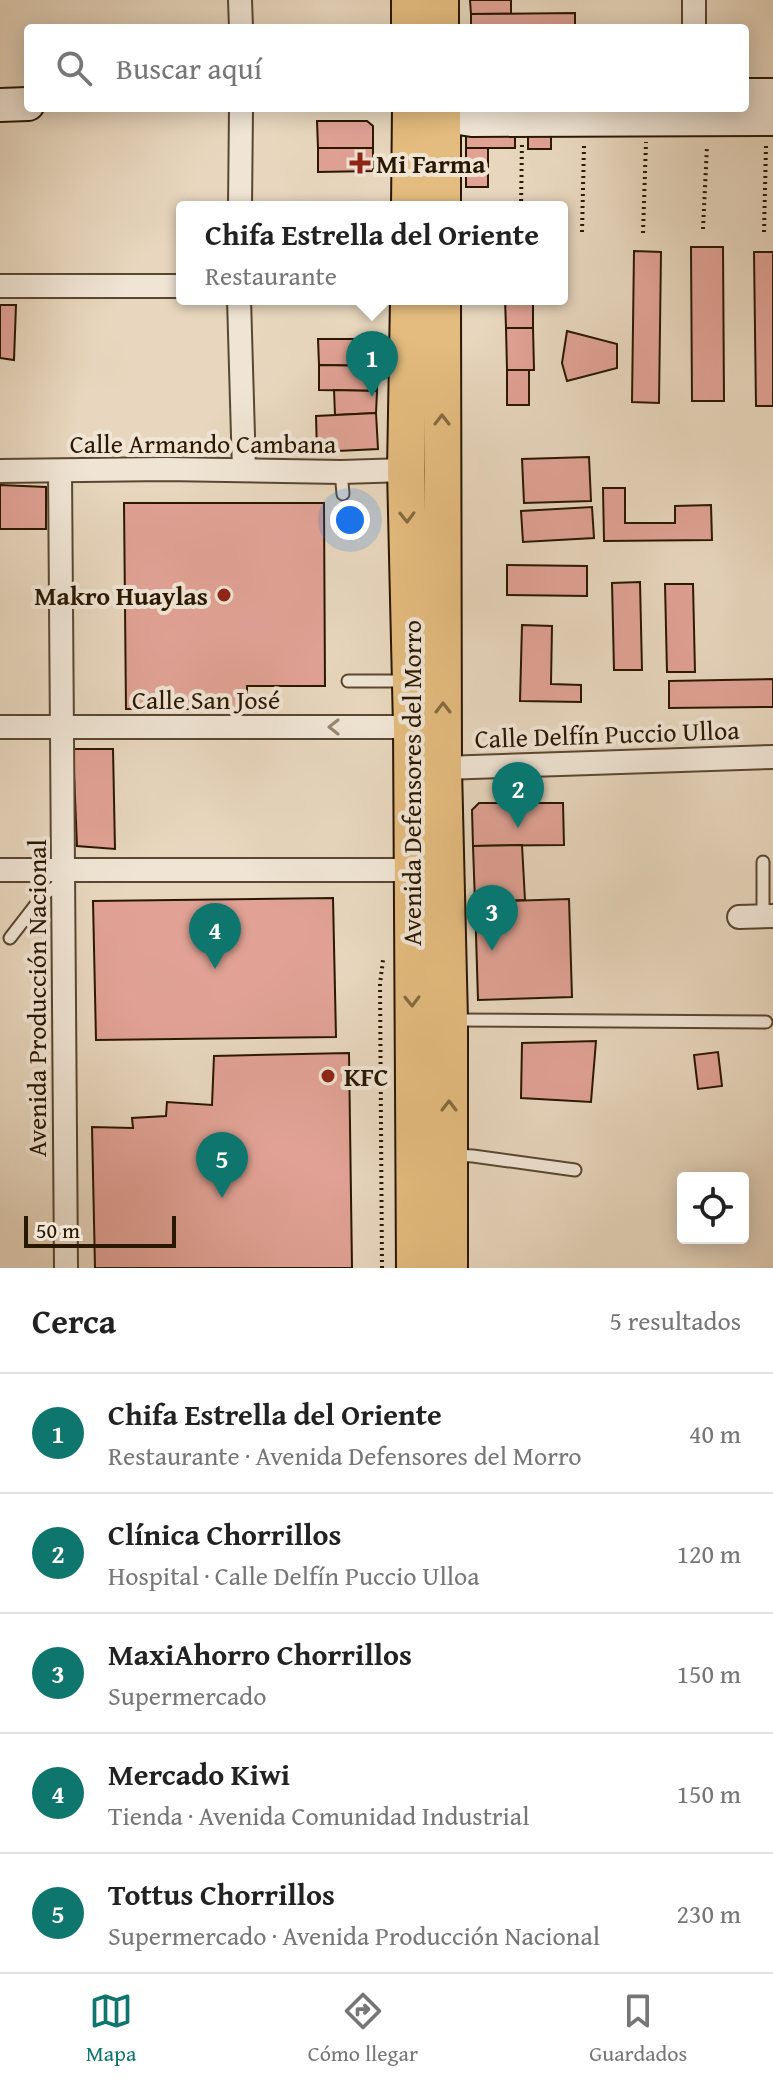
<!DOCTYPE html>
<html lang="es">
<meta charset="utf-8">
<style>
:root{--surface:#fff;--page:#f2f2f2;--text:#222;--muted:#767676;--line:#e0e0e0;--accent:#0f766e}
body{margin:0;font-family:"Gentium Book Plus",serif;background:var(--page);color:var(--text)}
.controls{position:absolute;right:24px;bottom:24px;display:grid;overflow:hidden;border-radius:8px;box-shadow:0 4px 20px #0003}
.controls button{width:72px;height:72px;display:grid;place-items:center;padding:0;border:0;border-bottom:2px solid var(--line);background:var(--surface);color:var(--text);font:40px sans-serif}
.scale{position:absolute;left:24px;bottom:20px;width:152px;box-sizing:border-box;padding-left:8px;border:4px solid #2a1700;border-top:0;font-size:22px;line-height:28px;white-space:nowrap;color:#2a1700;-webkit-text-stroke:6px #f0e5d5;paint-order:stroke}
.you{position:absolute;left:350px;top:520px;width:28px;height:28px;margin:-20px;border:6px solid #fff;border-radius:50%;background:#1a73e8;box-shadow:0 0 0 12px #1a73e833}
.badge{display:grid;place-items:center;width:52px;height:52px;border-radius:50%;background:var(--accent);color:#fff;font-size:26px;font-weight:700}
.pin{position:absolute;translate:-50% -66px;filter:drop-shadow(0 2px 4px #0008)}
.pin::after{content:'';position:absolute;top:42px;width:28px;height:24px;background:inherit;clip-path:polygon(0 0,100% 0,50% 100%)}
.popup{position:absolute;left:176px;top:201px;width:392px;height:104px;box-sizing:border-box;display:grid;place-content:center;border-radius:8px;background:var(--surface);filter:drop-shadow(0 2px 6px #0005);font-size:26px;white-space:nowrap;color:var(--muted)}
.popup b{font-size:30px;color:var(--text)}
.popup::after{content:'';position:absolute;left:50%;top:100%;margin-left:-16px;border:16px solid transparent;border-top-color:var(--surface)}
.list{margin:0;padding:0;list-style:none}
h2{display:flex;justify-content:space-between;align-items:center;height:104px;margin:0;padding:0 32px;font-size:34px}
h2 small{font-size:26px;font-weight:400;color:var(--muted)}
.list li{display:grid;grid-template-columns:52px 1fr auto;gap:24px;align-items:center;box-sizing:border-box;height:120px;padding:0 32px;border-top:2px solid var(--line)}
.list b{display:block;font-size:30px;white-space:nowrap}
.list p{margin:0;font-size:26px;white-space:nowrap;color:var(--muted)}
.list em{font-size:26px;font-style:normal;color:var(--muted)}
.icon{flex:none;width:44px;height:44px;fill:none;stroke:currentColor;stroke-width:2;stroke-linecap:round;stroke-linejoin:round}
.map{position:relative;flex:none;width:773px;height:1268px;overflow:hidden}
.search{position:absolute;background:var(--surface);box-shadow:0 4px 20px #0003;left:24px;right:24px;top:24px;height:88px;display:flex;align-items:center;gap:20px;box-sizing:border-box;padding:0 28px;border-radius:8px;color:var(--muted);font-size:30px}
.sheet{height:704px;background:var(--surface)}
nav{display:flex;justify-content:space-around;align-items:center;box-sizing:border-box;height:112px;border-top:2px solid var(--line);background:var(--surface);font-size:22px;color:var(--muted)}
nav a{display:grid;justify-items:center;gap:4px}
nav .on{color:var(--accent)}
.map>svg:first-child{display:block}
.building{fill:#e1a295;stroke:#2a1700;stroke-width:2}
.lines{fill:none;stroke-linecap:round;stroke-linejoin:round}
.lane-casing{stroke:#5a4730;stroke-width:15}
.street-casing{stroke:#5a4730;stroke-width:26}
.secondary-casing{stroke:#2a1700;stroke-width:36}
.primary-casing{stroke:#2a1700;stroke-width:40}
.path{stroke:#2a1700;stroke-width:4;stroke-dasharray:2 4;stroke-linecap:butt}
.lane{stroke:#f0e5d5;stroke-width:11}
.street{stroke:#f0e5d5;stroke-width:22}
.secondary{stroke:#f0e5d5;stroke-width:32}
.primary{stroke:#e4bc7f;stroke-width:36}
.oneway{stroke:#876a40}
.oneway2{stroke:#978875}
.poi-dot{fill:#8f2418;stroke:#f0e5d5;stroke-width:3}
.labels{text-anchor:middle;dominant-baseline:central;stroke-width:8;stroke-linejoin:round;paint-order:stroke}
.poi-label{font-size:26px;font-weight:bold;fill:#2a1700;stroke:#f0e5d5;text-anchor:start}
.street-label{font-size:26px;fill:#2a1700;stroke:#f0e5d5}
</style>
<div class="map">
<svg width="773" height="1268" viewBox="0 0 773 1268">
<rect width="100%" height="100%" fill="#e8d7be"/>
<filter id="stains"><feTurbulence type="fractalNoise" baseFrequency=".0025" numOctaves="4"/><feColorMatrix values="0 0 0 0 .2 0 0 0 0 .09 0 0 0 0 .02 0 0 0 .5 -.17"/></filter>
<radialGradient id="worn" r=".72"><stop offset=".6" stop-color="#630" stop-opacity="0"/><stop offset="1" stop-color="#630" stop-opacity=".3"/></radialGradient>
<g class="building">
<path d="M470,0H511V14H471Z"/>
<path d="M575,13V28H471V14Z"/>
<path d="M317,121H367L373,126V148H318Z"/>
<path d="M515,135V148H466V136Z"/>
<rect x="528" y="136" width="23" height="13"/>
<path d="M318,148H373V171L318,172Z"/>
<rect x="466" y="148" width="22" height="39"/>
<path d="M691,247H723L724,401H692Z"/>
<path d="M634,251L661,252L659,403L632,402Z"/>
<path d="M754,252H773V406H756Z"/>
<path d="M505,299H533V328H506Z"/>
<path d="M0,305H16L14,360L0,358Z"/>
<path d="M506,328H533L534,370H507Z"/>
<path d="M567,331L617,344V368L567,381L562,363Z"/>
<path d="M318,339H376L377,366L319,365Z"/>
<path d="M319,365L377,366V391L319,390Z"/>
<rect x="507" y="370" width="22" height="35"/>
<path d="M334,390L377,391L376,413L335,415Z"/>
<path d="M376,413L378,449L317,452L316,416Z"/>
<path d="M589,457L591,501L524,503L522,459Z"/>
<path d="M0,485L46,487V529H0Z"/>
<path d="M603,488H625V523H675V506L711,505L712,540L604,541Z"/>
<path d="M124,503H324L325,686H247V709H126Z"/>
<path d="M592,507L594,538L523,542L521,511Z"/>
<path d="M507,565L587,566V596L507,595Z"/>
<path d="M640,582L642,670H614L612,583Z"/>
<path d="M665,584H693L695,672H667Z"/>
<path d="M522,625L552,626L551,684L581,685V702L520,701Z"/>
<path d="M773,679V707L669,708V681Z"/>
<path d="M73,749H113L115,849L77,846Z"/>
<path d="M479,803H563L564,845L473,846L472,810Z"/>
<path d="M522,845L525,900L475,902L473,846Z"/>
<path d="M333,898L336,1037L96,1040L93,901Z"/>
<path d="M569,899L572,997L478,1000L475,902Z"/>
<path d="M596,1041L591,1102L521,1098L522,1043Z"/>
<path d="M718,1052L722,1086L698,1089L694,1055Z"/>
<path d="M349,1053L352,1268H95L92,1127L133,1128L132,1118L166,1116L167,1102L212,1105L214,1056Z"/>
</g>
<g class="lines">
<defs>
<g id="lane">
<path d="M341,472L343,494"/>
<path d="M348,681H407"/>
<path d="M763,916V862"/>
<path d="M10,938L44,894L62,883"/>
<path d="M455,1020L766,1022"/>
<path d="M454,1155L473,1156L575,1170"/>
</g>
<g id="street">
<path d="M240,0L241,28"/>
<path d="M694,0V28"/>
<path d="M240,207L241,108"/>
<path d="M0,286H182"/>
<path d="M239,299L244,470"/>
<path d="M0,471L166,469L341,472L406,470"/>
<path d="M60,471L66,1268"/>
<path d="M0,727H412"/>
<path d="M443,768L773,757"/>
<path d="M0,870H424"/>
<path d="M739,917L773,916"/>
</g>
<g id="secondary">
<path d="M745,95H773"/>
<path d="M0,105L28,104"/>
<path d="M447,108L459,118L472,120L773,119"/>
</g>
<g id="primary">
<path d="M410,0V28"/>
<path d="M440,0V28"/>
<path d="M410,207L411,108"/>
<path d="M442,207V108"/>
<path d="M409,299L406,470L412,727L415,1268"/>
<path d="M442,299L443,768L449,1020V1268"/>
</g>
</defs>
<use href="#lane" class="lane-casing"/>
<use href="#street" class="street-casing"/>
<use href="#secondary" class="secondary-casing"/>
<use href="#primary" class="primary-casing"/>
<g class="path">
<path d="M521,207L522,142"/>
<path d="M703,229L707,146"/>
<path d="M582,232L584,146"/>
<path d="M764,232L766,146"/>
<path d="M643,233L646,142"/>
<path d="M382,1268L380,984L383,960"/>
</g>
<use href="#lane" class="lane"/>
<use href="#street" class="street"/>
<use href="#secondary" class="secondary"/>
<use href="#primary" class="primary"/>
</g>
<defs><path id="oneway-chevron" d="M-2-3.5L2.5 0L-2 3.5" fill="none" stroke-width="1.6" stroke-linecap="round" stroke-linejoin="round" transform="scale(2)"/></defs>
<g class="oneway">
<use href="#oneway-chevron" transform="translate(442 420) rotate(-90)"/>
<use href="#oneway-chevron" transform="translate(407 517) rotate(89)"/>
<use href="#oneway-chevron" transform="translate(443 708) rotate(-90)"/>
<use href="#oneway-chevron" transform="translate(412 1001) rotate(89)"/>
<use href="#oneway-chevron" transform="translate(449 1106) rotate(-90)"/>
</g>
<use class="oneway2" href="#oneway-chevron" transform="translate(334 727) rotate(-180)"/>
<g class="poi-dot">
<path d="M356 151h8v8h8v8h-8v8h-8v-8h-8v-8h8z"/>
<circle cx="224" cy="595" r="8"/>
<circle cx="328" cy="1076" r="8"/>
</g>
<g class="labels">
<g class="poi-label">
<text x="376" y="163">Mi Farma</text>
<text x="208" y="595" text-anchor="end">Makro Huaylas</text>
<text x="344" y="1076">KFC</text>
</g>
<g class="street-label">
<text x="203" y="443">Calle Armando Cambana</text>
<text x="206" y="699">Calle San José</text>
<text transform="translate(607 734) rotate(-2)">Calle Delfín Puccio Ulloa</text>
<text transform="translate(411 783) rotate(-90)">Avenida Defensores del Morro</text>
<text transform="translate(36 998) rotate(-90)">Avenida Producción Nacional</text>
</g>
</g>
<rect width="100%" height="100%" filter="url(#stains)"/>
<rect width="100%" height="100%" fill="url(#worn)"/>
</svg>
<div class="controls">
<button><svg class="icon" aria-label="locate" viewBox="0 0 24 24"><circle cx="12" cy="12" r="6"/><path d="M12 2v4M12 18v4M2 12h4M18 12h4"/></svg></button>
</div>
<div class="scale">50 m</div>
<div class="you"></div>
<div class="pin badge" style="left:372px;top:397px">1</div>
<div class="popup"><b>Chifa Estrella del Oriente</b>Restaurante</div>
<div class="pin badge" style="left:518px;top:828px">2</div>
<div class="pin badge" style="left:492px;top:951px">3</div>
<div class="pin badge" style="left:215px;top:969px">4</div>
<div class="pin badge" style="left:222px;top:1198px">5</div>
<div class="search"><svg class="icon" aria-label="search" viewBox="0 0 24 24"><circle cx="10" cy="10" r="6"/><path d="M15 15l6 6"/></svg>Buscar aquí</div>
</div>
<section class="sheet">
<h2>Cerca<small>5 resultados</small></h2>
<ul class="list">
<li><span class="badge">1</span><div><b>Chifa Estrella del Oriente</b><p>Restaurante · Avenida Defensores del Morro</p></div><em>40 m</em></li>
<li><span class="badge">2</span><div><b>Clínica Chorrillos</b><p>Hospital · Calle Delfín Puccio Ulloa</p></div><em>120 m</em></li>
<li><span class="badge">3</span><div><b>MaxiAhorro Chorrillos</b><p>Supermercado</p></div><em>150 m</em></li>
<li><span class="badge">4</span><div><b>Mercado Kiwi</b><p>Tienda · Avenida Comunidad Industrial</p></div><em>150 m</em></li>
<li><span class="badge">5</span><div><b>Tottus Chorrillos</b><p>Supermercado · Avenida Producción Nacional</p></div><em>230 m</em></li>
</ul>
</section>
<nav>
<a class="on"><svg class="icon" aria-label="map" viewBox="0 0 24 24"><path d="M3 6l6-2 6 2 6-2v14l-6 2-6-2-6 2zM9 4v14M15 6v14"/></svg>Mapa</a>
<a><svg class="icon" aria-label="directions" viewBox="0 0 24 24"><path d="M12 3l9 9-9 9-9-9zM9 14v-3h6M13 9l2 2-2 2"/></svg>Cómo llegar</a>
<a><svg class="icon" aria-label="saved" viewBox="0 0 24 24"><path d="M7 4h10v16l-5-4-5 4z"/></svg>Guardados</a>
</nav>
